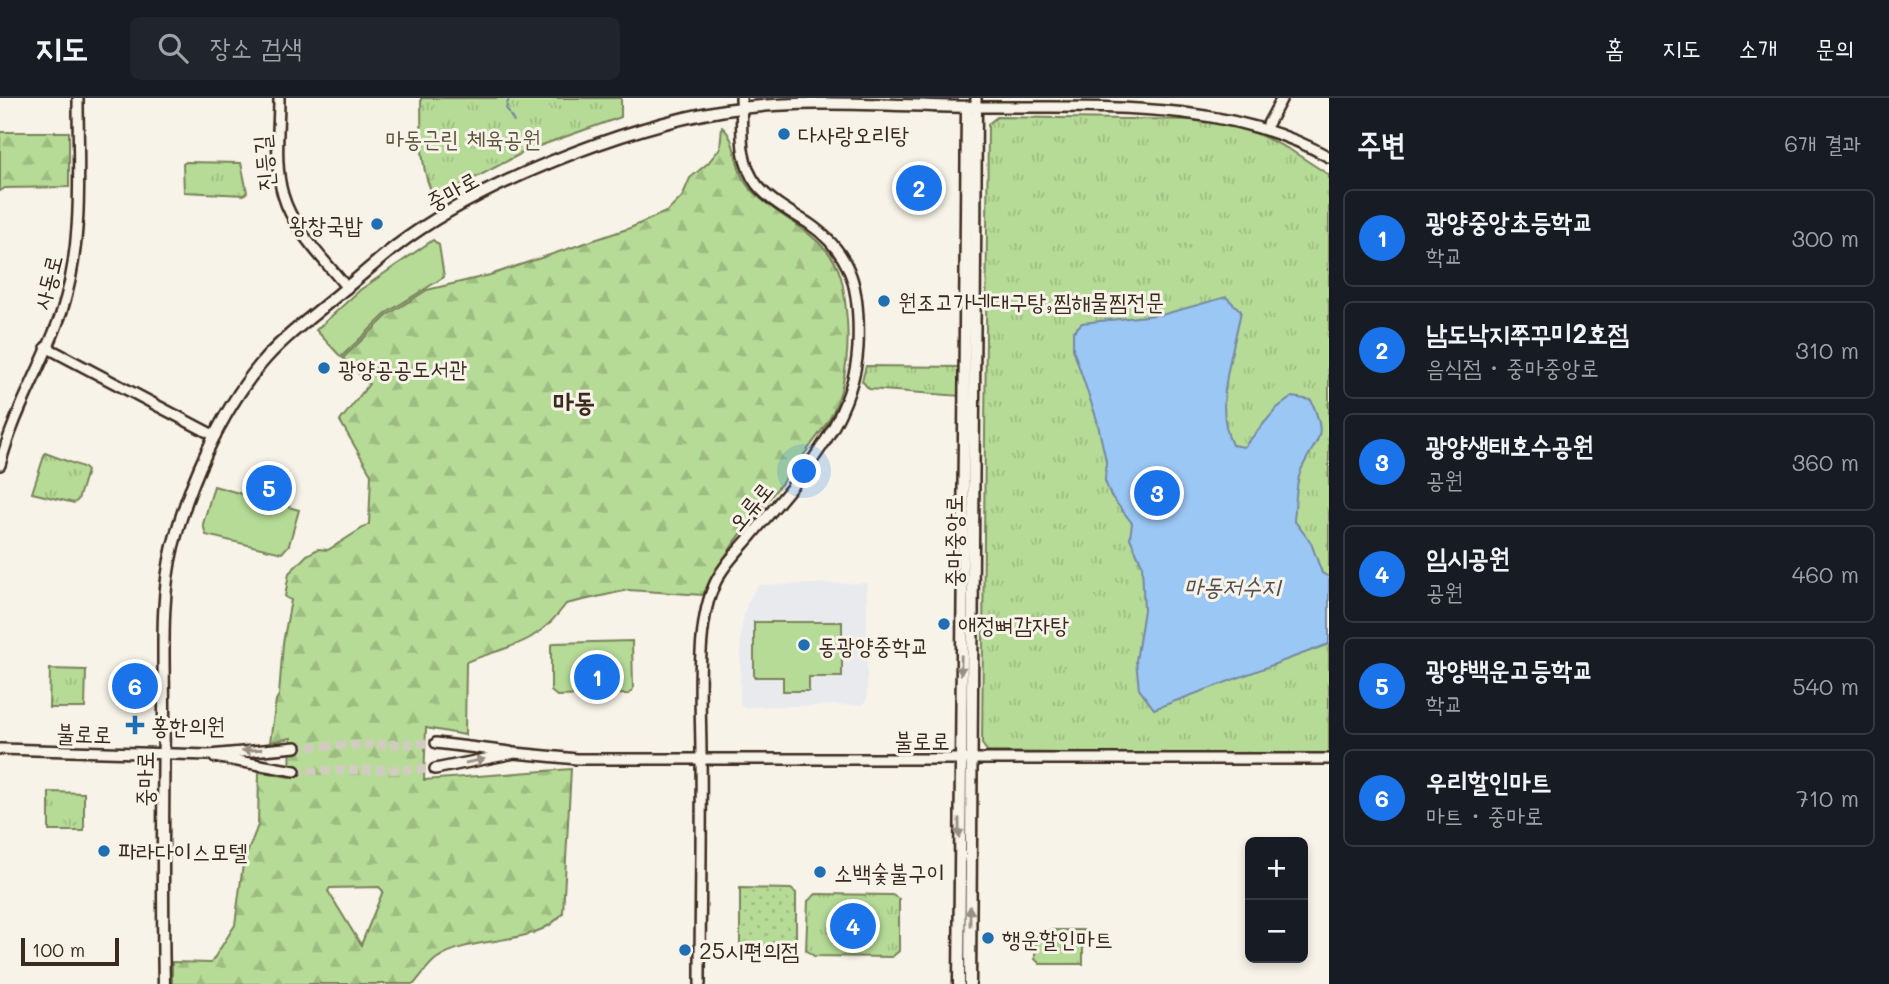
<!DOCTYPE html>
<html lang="ko">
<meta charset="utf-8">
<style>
:root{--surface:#171b24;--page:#20242c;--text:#f1f3f6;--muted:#9ea1a6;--line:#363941;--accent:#1a73e8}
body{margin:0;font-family:Mali,"Poor Story",sans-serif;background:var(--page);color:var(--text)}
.controls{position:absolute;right:21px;bottom:21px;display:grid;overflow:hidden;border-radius:10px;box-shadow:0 4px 10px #0003}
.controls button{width:63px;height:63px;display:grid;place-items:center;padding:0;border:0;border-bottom:2px solid var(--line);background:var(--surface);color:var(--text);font:35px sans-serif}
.scale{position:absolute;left:21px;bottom:18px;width:98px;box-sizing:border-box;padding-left:7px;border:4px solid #3b2a1e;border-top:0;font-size:19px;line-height:24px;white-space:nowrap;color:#3b2a1e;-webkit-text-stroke:5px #f7f3e8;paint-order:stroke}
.you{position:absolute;left:805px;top:374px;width:24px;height:24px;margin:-18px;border:5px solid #fff;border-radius:50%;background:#1a73e8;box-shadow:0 0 0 10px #1a73e833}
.badge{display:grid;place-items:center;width:46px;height:46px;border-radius:50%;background:var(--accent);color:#fff;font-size:23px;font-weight:700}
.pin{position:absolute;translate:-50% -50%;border:4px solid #fff;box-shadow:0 2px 7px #0006}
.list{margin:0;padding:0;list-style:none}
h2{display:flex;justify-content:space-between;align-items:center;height:91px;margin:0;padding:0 28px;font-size:30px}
h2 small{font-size:23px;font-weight:400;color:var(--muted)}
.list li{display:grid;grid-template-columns:46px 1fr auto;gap:21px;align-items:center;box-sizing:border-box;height:98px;margin:0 14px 14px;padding:0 14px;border:2px solid var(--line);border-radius:10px}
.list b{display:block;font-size:26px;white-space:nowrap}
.list p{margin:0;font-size:23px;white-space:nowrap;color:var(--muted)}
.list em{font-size:23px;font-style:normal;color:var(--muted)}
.icon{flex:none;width:38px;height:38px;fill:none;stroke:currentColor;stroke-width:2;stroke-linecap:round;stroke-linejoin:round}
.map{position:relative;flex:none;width:1329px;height:886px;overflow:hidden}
header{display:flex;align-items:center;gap:42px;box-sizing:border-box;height:98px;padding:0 35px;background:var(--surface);border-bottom:2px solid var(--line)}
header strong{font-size:33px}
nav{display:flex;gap:38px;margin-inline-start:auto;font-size:24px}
.search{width:490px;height:63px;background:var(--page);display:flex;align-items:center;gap:18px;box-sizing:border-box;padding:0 24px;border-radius:10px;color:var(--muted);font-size:26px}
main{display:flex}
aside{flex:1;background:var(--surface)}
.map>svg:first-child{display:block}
.built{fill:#e9eaee}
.grass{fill:url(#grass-dots);stroke:#78825a;stroke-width:2}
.forest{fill:url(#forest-firs);stroke:#78825a;stroke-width:2;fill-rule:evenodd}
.park{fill:url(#park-tufts);stroke:#78825a;stroke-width:2}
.pitch{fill:#b6db96;stroke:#78825a;stroke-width:2}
.water{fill:#9bc7f5;stroke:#75889f;stroke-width:2}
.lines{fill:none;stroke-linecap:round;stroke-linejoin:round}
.stream{stroke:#75889f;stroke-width:2}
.tertiary-tunnel{stroke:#d1cbc0;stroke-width:9;stroke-dasharray:9 4.5;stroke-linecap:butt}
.tertiary-casing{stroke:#3b2a1e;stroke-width:14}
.secondary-casing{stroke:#3b2a1e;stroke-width:15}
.tertiary{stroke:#f7f3e8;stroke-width:9}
.secondary{stroke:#f7f3e8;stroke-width:10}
.oneway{fill:#998e83}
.poi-dot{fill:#1f6fb2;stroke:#f7f3e8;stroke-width:2.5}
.labels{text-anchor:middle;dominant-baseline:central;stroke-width:6;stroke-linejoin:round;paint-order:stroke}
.poi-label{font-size:23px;fill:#3b2a1e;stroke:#f7f3e8;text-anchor:start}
.park-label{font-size:23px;fill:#5a563c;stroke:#f7f3e8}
.street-label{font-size:23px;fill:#3b2a1e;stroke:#f7f3e8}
.water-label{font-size:24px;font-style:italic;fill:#535154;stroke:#f7f3e8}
.quarter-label{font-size:26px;font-weight:bold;fill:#3b2a1e;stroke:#f7f3e8}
</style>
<header>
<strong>지도</strong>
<div class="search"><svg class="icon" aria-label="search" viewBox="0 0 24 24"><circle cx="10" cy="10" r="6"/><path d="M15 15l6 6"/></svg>장소 검색</div>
<nav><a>홈</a><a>지도</a><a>소개</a><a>문의</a></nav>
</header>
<main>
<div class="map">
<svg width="1329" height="886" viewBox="0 0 1329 886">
<defs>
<pattern id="grass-dots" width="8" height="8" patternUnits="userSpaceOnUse" patternTransform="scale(1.75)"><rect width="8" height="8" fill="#b6db96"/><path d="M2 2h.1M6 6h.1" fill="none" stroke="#9dbc81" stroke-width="1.8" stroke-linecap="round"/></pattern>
<pattern id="forest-firs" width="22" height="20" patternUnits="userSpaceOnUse" patternTransform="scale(1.75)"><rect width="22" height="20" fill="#b6db96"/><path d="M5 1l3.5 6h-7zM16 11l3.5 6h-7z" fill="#9dbc81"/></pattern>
<pattern id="park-tufts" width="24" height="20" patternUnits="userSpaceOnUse" patternTransform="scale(1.75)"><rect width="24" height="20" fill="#b6db96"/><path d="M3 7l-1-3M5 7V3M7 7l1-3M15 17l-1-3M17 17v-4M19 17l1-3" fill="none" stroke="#9dbc81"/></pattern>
</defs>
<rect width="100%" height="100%" fill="#f7f3e8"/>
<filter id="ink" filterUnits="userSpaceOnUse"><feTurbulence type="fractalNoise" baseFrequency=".0143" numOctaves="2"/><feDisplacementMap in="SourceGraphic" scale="14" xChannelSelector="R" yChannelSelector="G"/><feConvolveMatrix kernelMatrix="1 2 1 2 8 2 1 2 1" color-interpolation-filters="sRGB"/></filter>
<g filter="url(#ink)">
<path class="built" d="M867,485V601L863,607L744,609L740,605L741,531L747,505L758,487Z"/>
<path class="grass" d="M740,790L791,791L796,795V851L791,857H740Z"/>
<g class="forest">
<path d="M722,29C740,44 731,72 753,94C776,116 806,129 827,153C842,169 844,192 846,212C850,244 847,287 832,316C827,327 818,337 811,347C776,397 729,441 703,497L628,492L566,506C535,548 511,547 466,564L465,637L426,630L424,682L571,671L563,815C534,851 473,835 436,861C428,867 421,878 414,886H172V864L211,865L235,827L243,766L258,727L259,674L290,679L291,640L270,644L276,602L279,597L283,545L291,502L285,499L289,475L307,457L318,451L328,452L369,426L371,376L340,323L369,286L343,260L389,216L427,192L490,177L630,130L668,113L682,99L690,80L708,65L720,50ZM379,789L383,793L361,847L328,793L330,790Z"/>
<path d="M0,34H69V89L5,90L0,93Z"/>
</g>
<g class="park">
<path d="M421,0H621V19L528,52L435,101C418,70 422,35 421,0Z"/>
<path d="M997,19L1199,22L1249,32L1289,51L1329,77V659L988,654L982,646L988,26Z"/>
<path d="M186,64L241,65L247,94L244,97L184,94L183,66Z"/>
<path d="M866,268L961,269V298L869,291L862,283Z"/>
<path d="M45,355L83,369L87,373L78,402L74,405L32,395Z"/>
<path d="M50,571L86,572L85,610H49Z"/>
<path d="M49,694L84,695V733H49Z"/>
<path d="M816,796L892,797L899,801V853L892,859L814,858L806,852L808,803Z"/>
<path d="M1041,832H1083V866H1040L1035,861L1036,835Z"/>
</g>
<g class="pitch">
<path d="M433,142L439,147L444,179L388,214L341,259L316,232L360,192Z"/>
<path d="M214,388L299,412L289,447L282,455L206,437L203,426Z"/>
<path d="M754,524H842V579H809V593H783V579H754Z"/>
<path d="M632,543L633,591L629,596L557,598L551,593V548L554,545Z"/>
</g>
<path class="water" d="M1226,199L1241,213C1233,255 1213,308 1232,347L1244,349L1277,310L1292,299L1311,302C1329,342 1316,339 1301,372C1295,387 1296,406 1294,422L1311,445L1322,475L1329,479V546L1154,611L1139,591L1136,563L1144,512L1142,467L1130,440L1132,425L1111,398L1105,383L1106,363L1097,322L1073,251V234L1082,225L1165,216Z"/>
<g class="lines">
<path class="stream" d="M509,0L506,10L514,24"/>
<g class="tertiary-tunnel">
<path d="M296,649L436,645"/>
<path d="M295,673L435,671"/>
</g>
<defs>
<g id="tertiary">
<path d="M279,0C279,31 274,67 283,97C293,132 324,161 347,190"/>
<path d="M976,0V9C1095,10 1225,0 1329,59"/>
<path d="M1268,26L1282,0"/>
<path d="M46,249L215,338"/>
<path d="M0,367C14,313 44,266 62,213C84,145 78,71 78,0"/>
<path d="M436,645L510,654"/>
<path d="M0,651L209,657L296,649"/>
<path d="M214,659L295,673"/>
<path d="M435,671L515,655L577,661H1329"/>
<path d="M700,886C700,810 702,734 701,658C701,611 695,532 713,490C720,471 737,454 750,439C796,383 854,325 858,249C860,195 855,157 808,125C790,114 770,103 757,87C737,61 743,29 741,0"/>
</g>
<g id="secondary">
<path d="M164,886C162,795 163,704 164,613C164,559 160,500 173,448C188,388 220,315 260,267C282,240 313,218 340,195C358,180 376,164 395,149C478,86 622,29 725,12C807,0 893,8 976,9L970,886"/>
<path d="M959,886L967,9"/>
</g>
</defs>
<use href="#tertiary" class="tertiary-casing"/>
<use href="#secondary" class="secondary-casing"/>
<use href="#tertiary" class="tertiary"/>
<use href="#secondary" class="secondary"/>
</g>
<defs><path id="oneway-solid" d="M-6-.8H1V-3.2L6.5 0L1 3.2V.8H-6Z" transform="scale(1.75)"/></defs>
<g class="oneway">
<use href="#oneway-solid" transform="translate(961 567) rotate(91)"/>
<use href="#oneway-solid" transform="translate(252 652) rotate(176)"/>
<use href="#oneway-solid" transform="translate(475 663) rotate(-11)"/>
<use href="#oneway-solid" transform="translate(959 730) rotate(90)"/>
<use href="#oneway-solid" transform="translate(970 818) rotate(-90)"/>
</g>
</g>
<g class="poi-dot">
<circle cx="784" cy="36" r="7"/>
<circle cx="377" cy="126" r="7"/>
<circle cx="884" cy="203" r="7"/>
<circle cx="324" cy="270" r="7"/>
<circle cx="944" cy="526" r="7"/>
<circle cx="804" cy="547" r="7"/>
<path d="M131.5 616.5h7v7h7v7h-7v7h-7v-7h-7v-7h7z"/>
<circle cx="104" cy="753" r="7"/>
<circle cx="820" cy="774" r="7"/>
<circle cx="988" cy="840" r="7"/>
<circle cx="685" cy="852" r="7"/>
</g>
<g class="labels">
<g class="poi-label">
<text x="798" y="36">다사랑오리탕</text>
<text x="363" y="126" text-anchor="end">왕창국밥</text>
<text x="898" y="203">원조고가네대구탕,찜해물찜전문</text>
<text x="338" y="270">광양공공도서관</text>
<text x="958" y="526">애정뼈감자탕</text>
<text x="818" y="547">동광양중학교</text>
<text x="151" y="627">홍한의원</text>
<text x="118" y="753">파라다이스모텔</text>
<text x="834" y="774">소백숯불구이</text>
<text x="1002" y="840">행운할인마트</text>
<text x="699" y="852">25시편의점</text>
</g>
<g class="park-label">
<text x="463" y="40">마동근린 체육공원</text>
</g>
<g class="street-label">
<text transform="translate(263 65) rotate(-95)">진등길</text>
<text transform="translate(452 92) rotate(-29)">중마로</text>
<text transform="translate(47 184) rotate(-76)">사동로</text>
<text transform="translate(750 408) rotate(-51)">오류로</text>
<text transform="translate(953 443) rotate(-90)">중마중앙로</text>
<text transform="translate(84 635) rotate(2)">불로로</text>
<text x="922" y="642">불로로</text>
<text transform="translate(144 681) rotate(-90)">중마로</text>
</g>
<g class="water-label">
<text x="1232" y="487">마동저수지</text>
</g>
<g class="quarter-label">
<text x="574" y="303">마동</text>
</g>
</g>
</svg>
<div class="controls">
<button>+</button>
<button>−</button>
</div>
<div class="scale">100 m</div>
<div class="you"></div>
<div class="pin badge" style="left:597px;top:579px">1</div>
<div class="pin badge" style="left:919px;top:90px">2</div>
<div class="pin badge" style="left:1157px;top:395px">3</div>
<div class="pin badge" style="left:853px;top:828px">4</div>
<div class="pin badge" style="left:269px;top:390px">5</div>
<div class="pin badge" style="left:135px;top:588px">6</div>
</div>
<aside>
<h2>주변<small>6개 결과</small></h2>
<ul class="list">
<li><span class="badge">1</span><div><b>광양중앙초등학교</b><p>학교</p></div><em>300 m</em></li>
<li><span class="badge">2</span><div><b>남도낙지쭈꾸미2호점</b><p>음식점 · 중마중앙로</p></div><em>310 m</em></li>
<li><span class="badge">3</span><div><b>광양생태호수공원</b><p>공원</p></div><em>360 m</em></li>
<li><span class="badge">4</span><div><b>임시공원</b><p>공원</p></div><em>460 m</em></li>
<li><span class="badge">5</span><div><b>광양백운고등학교</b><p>학교</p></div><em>540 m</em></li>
<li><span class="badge">6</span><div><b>우리할인마트</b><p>마트 · 중마로</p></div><em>710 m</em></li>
</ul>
</aside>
</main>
